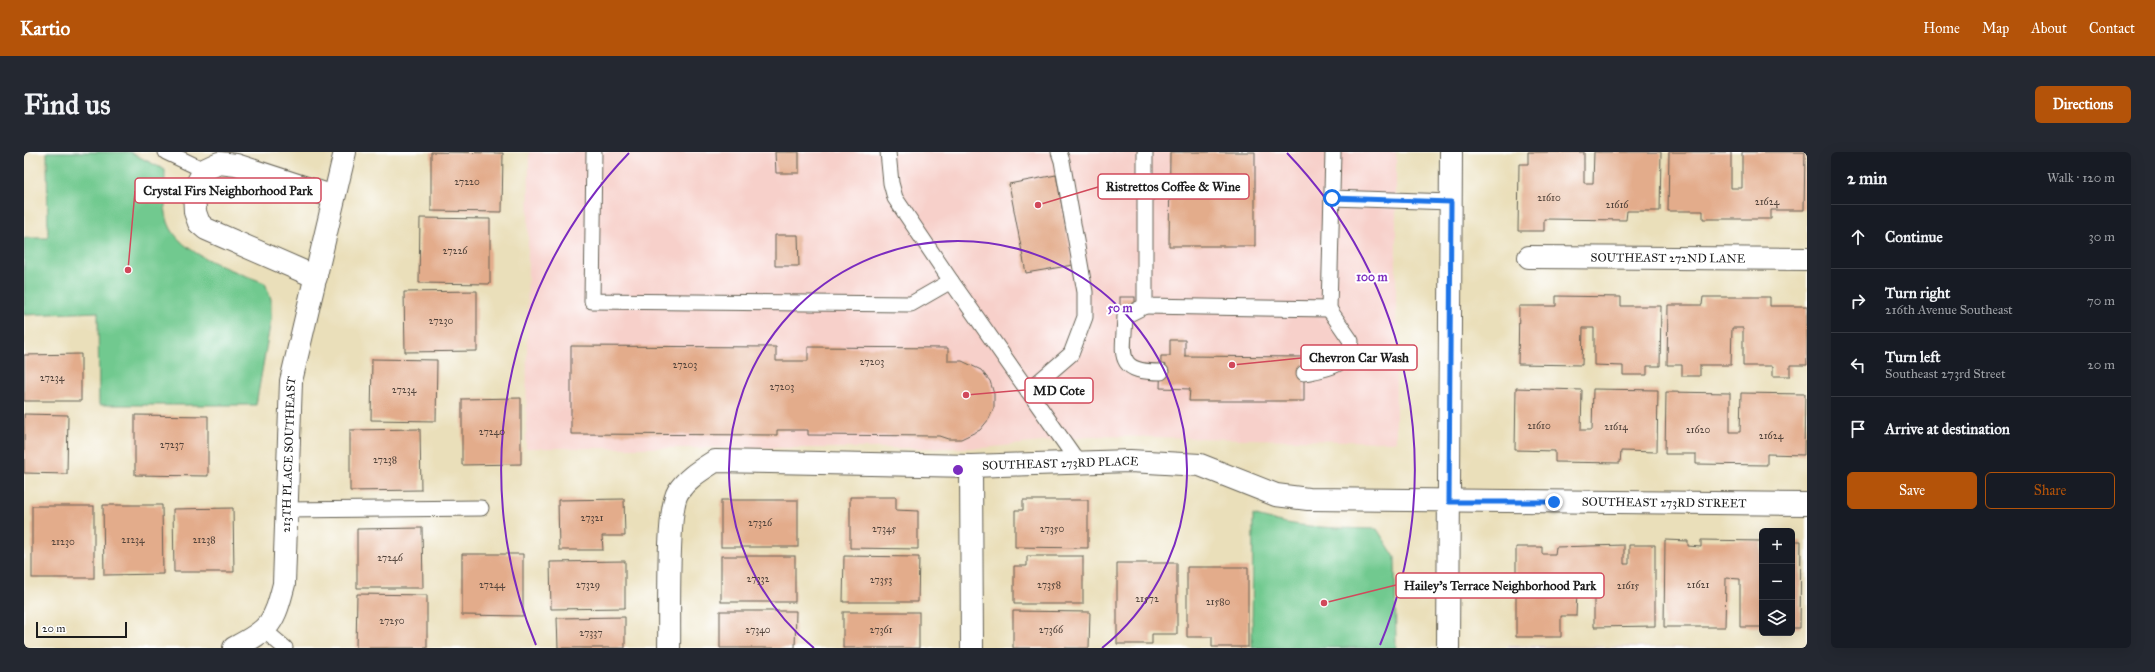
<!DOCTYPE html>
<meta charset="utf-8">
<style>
:root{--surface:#171b24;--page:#242831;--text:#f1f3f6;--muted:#9ea1a6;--line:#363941;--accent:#b45309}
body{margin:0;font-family:"IM FELL Great Primer",serif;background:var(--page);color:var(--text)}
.controls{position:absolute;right:12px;bottom:12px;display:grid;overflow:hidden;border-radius:6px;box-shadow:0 4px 16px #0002}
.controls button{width:36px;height:36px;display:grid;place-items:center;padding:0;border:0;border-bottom:1px solid var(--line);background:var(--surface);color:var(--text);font:20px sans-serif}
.scale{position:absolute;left:12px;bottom:10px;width:91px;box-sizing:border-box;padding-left:4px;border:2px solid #1c1c1c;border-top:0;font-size:11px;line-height:14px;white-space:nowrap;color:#1c1c1c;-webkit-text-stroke:3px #fff;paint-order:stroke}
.stop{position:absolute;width:12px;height:12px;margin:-9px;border:3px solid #1a73e8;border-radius:50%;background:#fff}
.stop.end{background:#1a73e8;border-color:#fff;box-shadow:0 1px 4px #0008}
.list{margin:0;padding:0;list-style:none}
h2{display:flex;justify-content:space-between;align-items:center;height:52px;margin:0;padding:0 16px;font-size:17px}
h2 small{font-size:13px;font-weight:400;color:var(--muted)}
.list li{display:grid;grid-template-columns:26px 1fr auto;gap:12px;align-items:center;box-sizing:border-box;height:64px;padding:0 16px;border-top:1px solid var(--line)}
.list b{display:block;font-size:15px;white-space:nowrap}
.list p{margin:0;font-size:13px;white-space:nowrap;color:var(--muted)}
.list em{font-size:13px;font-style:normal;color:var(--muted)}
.actions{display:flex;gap:8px;padding:12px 16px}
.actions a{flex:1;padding:9px 0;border:1px solid var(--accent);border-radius:6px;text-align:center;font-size:14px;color:var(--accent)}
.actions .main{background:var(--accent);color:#fff}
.icon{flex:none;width:22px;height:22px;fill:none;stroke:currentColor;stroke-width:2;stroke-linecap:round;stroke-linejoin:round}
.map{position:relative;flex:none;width:1783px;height:496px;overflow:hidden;border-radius:6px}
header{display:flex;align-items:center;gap:24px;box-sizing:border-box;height:56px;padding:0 20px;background:var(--accent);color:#fff}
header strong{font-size:19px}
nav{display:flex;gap:22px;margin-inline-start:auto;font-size:14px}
.intro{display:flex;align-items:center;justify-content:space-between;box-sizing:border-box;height:96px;padding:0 24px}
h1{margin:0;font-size:28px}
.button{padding:10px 18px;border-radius:6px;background:var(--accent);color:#fff;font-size:14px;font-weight:700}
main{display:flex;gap:24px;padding:0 24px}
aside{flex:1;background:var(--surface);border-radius:6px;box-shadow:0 4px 16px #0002}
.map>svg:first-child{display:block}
.built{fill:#f7d0ca}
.industrial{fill:#d2bec2}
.green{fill:#71c98f;stroke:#467256}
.building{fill:#e3ac8b}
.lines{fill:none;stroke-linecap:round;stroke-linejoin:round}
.service-casing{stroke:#646053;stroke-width:17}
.minor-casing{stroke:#646053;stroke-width:24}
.tertiary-casing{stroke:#646053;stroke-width:24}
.service{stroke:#fff;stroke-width:15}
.minor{stroke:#fff;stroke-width:22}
.tertiary{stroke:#fff;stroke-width:22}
.route{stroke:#1a73e8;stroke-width:5}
.ring{fill:none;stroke:#7b2cbf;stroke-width:2}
.labels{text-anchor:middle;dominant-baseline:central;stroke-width:4;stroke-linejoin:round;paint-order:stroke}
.number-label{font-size:10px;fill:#4e4038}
.street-label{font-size:12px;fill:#1c1c1c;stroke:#fff}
.centre{fill:#7b2cbf;stroke:#fff;stroke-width:2}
.ring-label{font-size:12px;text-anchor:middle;font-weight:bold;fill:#7b2cbf;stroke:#fff;stroke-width:4;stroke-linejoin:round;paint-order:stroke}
.leader{fill:none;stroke:#d1495b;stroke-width:1.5}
.callout-dot{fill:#d1495b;stroke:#fff;stroke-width:1.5}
.callout{fill:#fff;stroke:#d1495b;stroke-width:1.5}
.callout-label{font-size:13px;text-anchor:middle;font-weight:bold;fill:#1c1c1c}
</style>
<header>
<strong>Kartio</strong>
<nav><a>Home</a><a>Map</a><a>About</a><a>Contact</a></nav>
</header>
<div class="intro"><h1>Find us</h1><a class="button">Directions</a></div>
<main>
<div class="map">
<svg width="1783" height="496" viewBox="0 0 1783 496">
<rect width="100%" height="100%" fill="#fff"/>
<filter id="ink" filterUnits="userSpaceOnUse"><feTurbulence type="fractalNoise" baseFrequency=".025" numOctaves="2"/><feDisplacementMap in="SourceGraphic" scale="8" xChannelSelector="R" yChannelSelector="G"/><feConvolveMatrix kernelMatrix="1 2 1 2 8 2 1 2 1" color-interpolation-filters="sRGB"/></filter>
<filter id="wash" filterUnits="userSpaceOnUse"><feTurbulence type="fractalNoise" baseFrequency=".012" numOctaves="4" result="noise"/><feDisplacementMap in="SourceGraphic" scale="16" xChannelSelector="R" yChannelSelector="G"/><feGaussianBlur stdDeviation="0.9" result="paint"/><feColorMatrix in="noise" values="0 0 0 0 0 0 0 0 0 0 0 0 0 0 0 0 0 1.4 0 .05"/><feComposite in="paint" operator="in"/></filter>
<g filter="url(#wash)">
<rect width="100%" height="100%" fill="#eadfba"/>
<path class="built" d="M505,0H1372V290L1074,284L959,296H502Z"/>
<path class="industrial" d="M1483,494L1721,496H1483Z"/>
<g class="green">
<path d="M23,0H106L141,18C141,35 139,54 144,70C155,103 211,119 241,131L247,147V168L232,253H75L74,160L0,163V86H24Z"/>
<path d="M1229,363C1272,376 1309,376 1353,377L1371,405L1372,496H1228Z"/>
</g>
<g id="blocks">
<g class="building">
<path d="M407,0L479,1L478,60L407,59Z"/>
<path d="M751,0H775V21H752Z"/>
<path d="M1146,0H1231V94H1145Z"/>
<path d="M1504,0H1560V31H1569L1570,0H1637L1636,59H1603L1602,68L1520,67V79H1494L1495,12H1504Z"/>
<path d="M1645,0H1707V36H1718V0H1781L1780,58H1747V67H1679V59H1644Z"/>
<path d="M1032,23L1049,113L1002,121L985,32Z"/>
<path d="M396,66L466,67V132L395,131Z"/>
<path d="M751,83H774L775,114H751Z"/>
<path d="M453,139V199L381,200L380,140Z"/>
<path d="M1532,144L1597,145V154H1637L1636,214H1623V223H1599V214L1570,213V176H1559L1558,213L1494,212L1495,154H1532Z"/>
<rect x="1096" y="145" width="15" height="11"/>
<path d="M1679,145H1746V154H1783V213H1766V224H1749V214H1719V176H1708L1707,213H1676V224H1658V213H1643L1644,153H1678Z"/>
<path d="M1146,188H1161V204L1280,205V249H1165L1166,237L1136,236L1137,204H1146Z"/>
<path d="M547,194L752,195V209H784V195L924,196V209H938L957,218L966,229L970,242V255L965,267L956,278L937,287H924L915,284L784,283V278H753V283L547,282Z"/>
<path d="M57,202V249H0V203Z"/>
<path d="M348,207L413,208L412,269L347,268Z"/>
<path d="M1492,236L1558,238L1557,278H1568L1569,237L1634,238L1633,300L1597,299L1596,311L1531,310V299L1491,298Z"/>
<path d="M1642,240L1706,241V280H1716L1717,241L1781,242L1780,303L1743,302V313L1672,312V302H1641Z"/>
<path d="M497,246V312L438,313V247Z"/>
<path d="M0,262L44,263L43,322L0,321Z"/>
<path d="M111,263L184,264V324L111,323Z"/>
<path d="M396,277L397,338L326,339V278Z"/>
<path d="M826,345H872V358L894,359V397L826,396Z"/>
<path d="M600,347L601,384H578L579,398H535L534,348Z"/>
<rect x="697" y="348" width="77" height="47"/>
<path d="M999,348H1064V396L991,395V358H999Z"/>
<path d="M79,353H138L139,422L80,423Z"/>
<rect x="8" y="354" width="62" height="72"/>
<path d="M209,356L210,420H150L149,357Z"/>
<path d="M398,376L399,436H333V377Z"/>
<path d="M1641,388L1664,389V394L1677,395V388L1737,389L1738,475H1716V427L1702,426L1701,475H1640Z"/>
<path d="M1768,389H1777L1776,476H1768Z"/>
<path d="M1600,393V412H1605V393H1631V474L1570,475V437H1553L1552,464H1537V485H1492V395H1518V402H1531L1532,395Z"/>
<path d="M438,402H499V464L438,463Z"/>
<rect x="697" y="404" width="74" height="46"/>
<path d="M820,404L895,405L894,450H819Z"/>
<path d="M1003,404H1059V452H990V414H1003Z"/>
<path d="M601,409V456L527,457L526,410Z"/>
<path d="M1093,411H1153V482H1128V492H1093Z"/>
<path d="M1163,415H1224V495H1188V485H1163Z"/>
<path d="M333,442L403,443V496H332Z"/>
<path d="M696,459H772L771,496H696Z"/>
<path d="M989,459L1066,460L1065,496H989Z"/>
<rect x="819" y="460" width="76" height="36"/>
<path d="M601,465V496H534L533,466Z"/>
</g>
</g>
</g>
<g filter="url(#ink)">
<use href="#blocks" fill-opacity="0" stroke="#646053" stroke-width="1"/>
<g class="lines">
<defs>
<g id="service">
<path d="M142,0L180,18"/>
<path d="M570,0L568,149L887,152L927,129"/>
<path d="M864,0L867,31L871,46L927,129L1054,310"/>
<path d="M1121,0V154L1305,157L1309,0"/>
<path d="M1308,46L1427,50"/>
<path d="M1121,154L1101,164C1100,201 1089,220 1137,220"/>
<path d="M1280,221C1301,217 1325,215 1327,189L1305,157"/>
<path d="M1004,239L1047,202L1061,165V140L1038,9L1035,0"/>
<path d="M262,358L457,356"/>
<path d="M241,479L261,496"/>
</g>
<g id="minor">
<path id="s1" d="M1505,105L1783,107"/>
<path d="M292,125L182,77L175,71L171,60L170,38L180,18L195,11L212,13L310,45"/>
<path d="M947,314L948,496"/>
<path id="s2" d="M210,496C247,477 250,471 260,432L267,229L321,0"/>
<path id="s3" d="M645,496C646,467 642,359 654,340C663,326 677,318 691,309L947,314L1106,309L1176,313L1252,343L1284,347L1783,352"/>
</g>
<path id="tertiary" d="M1424,496L1427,0"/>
</defs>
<use href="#service" class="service-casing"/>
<use href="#minor" class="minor-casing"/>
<use href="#tertiary" class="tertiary-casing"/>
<use href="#service" class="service"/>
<use href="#minor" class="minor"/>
<use href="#tertiary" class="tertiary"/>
</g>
</g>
<g class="lines" filter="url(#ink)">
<path class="route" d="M1308,46L1427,50L1425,350H1530"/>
</g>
<g class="ring">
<path d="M790 496A229 229 0 1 1 1078 496"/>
<path d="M512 493A457 457 0 0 1 605 1M1263 1A457 457 0 0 1 1356 493"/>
</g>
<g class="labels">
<g class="number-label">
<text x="443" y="30">27220</text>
<text x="1525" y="46">21610</text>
<text x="1743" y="50">21624</text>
<text x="1593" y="53">21616</text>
<text x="431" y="99">27226</text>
<text x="417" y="169">27230</text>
<text x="848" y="210">27203</text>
<text x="661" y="213">27203</text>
<text x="28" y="226">27234</text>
<text x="758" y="235">27203</text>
<text x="380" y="238">27234</text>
<text x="1515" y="274">21610</text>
<text x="1592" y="275">21614</text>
<text x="1674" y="278">21620</text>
<text x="468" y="280">27240</text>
<text x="1747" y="284">21624</text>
<text x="148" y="293">27237</text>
<text x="361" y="308">27238</text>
<text x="568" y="366">27321</text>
<text x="736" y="371">27326</text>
<text x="860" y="377">27345</text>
<text x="1028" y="377">27350</text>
<text x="109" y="388">21234</text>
<text x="180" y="388">21238</text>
<text x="39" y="390">21230</text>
<text x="366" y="406">27246</text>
<text x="734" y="427">27332</text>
<text x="857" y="428">27353</text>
<text x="468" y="433">27244</text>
<text x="564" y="433">27329</text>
<text x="1025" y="433">27358</text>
<text x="1674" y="433">21621</text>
<text x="1604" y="434">21615</text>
<text x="1123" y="447">21572</text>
<text x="1194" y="450">21580</text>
<text x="368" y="469">27250</text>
<text x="734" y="478">27340</text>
<text x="857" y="478">27361</text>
<text x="1027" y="478">27366</text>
<text x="567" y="481">27337</text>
</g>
<g class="street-label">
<text stroke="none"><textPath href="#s1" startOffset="139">SOUTHEAST 272ND LANE</textPath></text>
<text stroke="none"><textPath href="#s2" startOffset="215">213TH PLACE SOUTHEAST</textPath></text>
<text stroke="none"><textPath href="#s3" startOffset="551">SOUTHEAST 273RD PLACE</textPath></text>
<text stroke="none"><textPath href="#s3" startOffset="1161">SOUTHEAST 273RD STREET</textPath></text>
</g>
</g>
<circle cx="934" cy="318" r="6" class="centre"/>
<g class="ring-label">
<text x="1348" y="129">100 m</text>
<text x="1096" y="160">50 m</text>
</g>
<path class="leader" d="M1014 53L1074 35M104 118L111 39M1208 213L1277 206M942 243L1001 238M1300 451L1372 433"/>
<g class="callout-dot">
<circle cx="1014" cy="53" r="4"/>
<circle cx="104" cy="118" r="4"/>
<circle cx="1208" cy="213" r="4"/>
<circle cx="942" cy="243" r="4"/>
<circle cx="1300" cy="451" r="4"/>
</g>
<g class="callout">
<rect x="1074" y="22" width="151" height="25" rx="4"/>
<rect x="111" y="26" width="186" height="25" rx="4"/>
<rect x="1277" y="193" width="116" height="25" rx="4"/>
<rect x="1001" y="226" width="68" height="25" rx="4"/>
<rect x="1372" y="421" width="208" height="25" rx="4"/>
</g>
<g class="callout-label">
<text x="1149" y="39">Ristrettos Coffee &amp; Wine</text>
<text x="204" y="43">Crystal Firs Neighborhood Park</text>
<text x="1335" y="210">Chevron Car Wash</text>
<text x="1035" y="243">MD Cote</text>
<text x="1476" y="438">Hailey's Terrace Neighborhood Park</text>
</g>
</svg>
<div class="controls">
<button>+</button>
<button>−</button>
<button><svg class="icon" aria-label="layers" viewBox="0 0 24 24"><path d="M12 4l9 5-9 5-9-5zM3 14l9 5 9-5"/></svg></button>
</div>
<div class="scale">20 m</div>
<div class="stop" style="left:1308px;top:46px"></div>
<div class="stop end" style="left:1530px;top:350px"></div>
</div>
<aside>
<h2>2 min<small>Walk · 120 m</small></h2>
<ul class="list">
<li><svg class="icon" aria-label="ahead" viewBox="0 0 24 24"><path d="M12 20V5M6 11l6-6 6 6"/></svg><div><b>Continue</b></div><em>30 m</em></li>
<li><svg class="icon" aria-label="right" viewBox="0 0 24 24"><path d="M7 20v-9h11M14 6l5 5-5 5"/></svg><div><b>Turn right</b><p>216th Avenue Southeast</p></div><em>70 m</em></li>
<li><svg class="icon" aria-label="left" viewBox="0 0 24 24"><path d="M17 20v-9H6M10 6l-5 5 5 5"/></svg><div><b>Turn left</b><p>Southeast 273rd Street</p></div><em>20 m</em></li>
<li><svg class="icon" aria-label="arrive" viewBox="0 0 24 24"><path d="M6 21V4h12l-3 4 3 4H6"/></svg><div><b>Arrive at destination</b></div></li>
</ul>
<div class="actions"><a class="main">Save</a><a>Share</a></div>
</aside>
</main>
